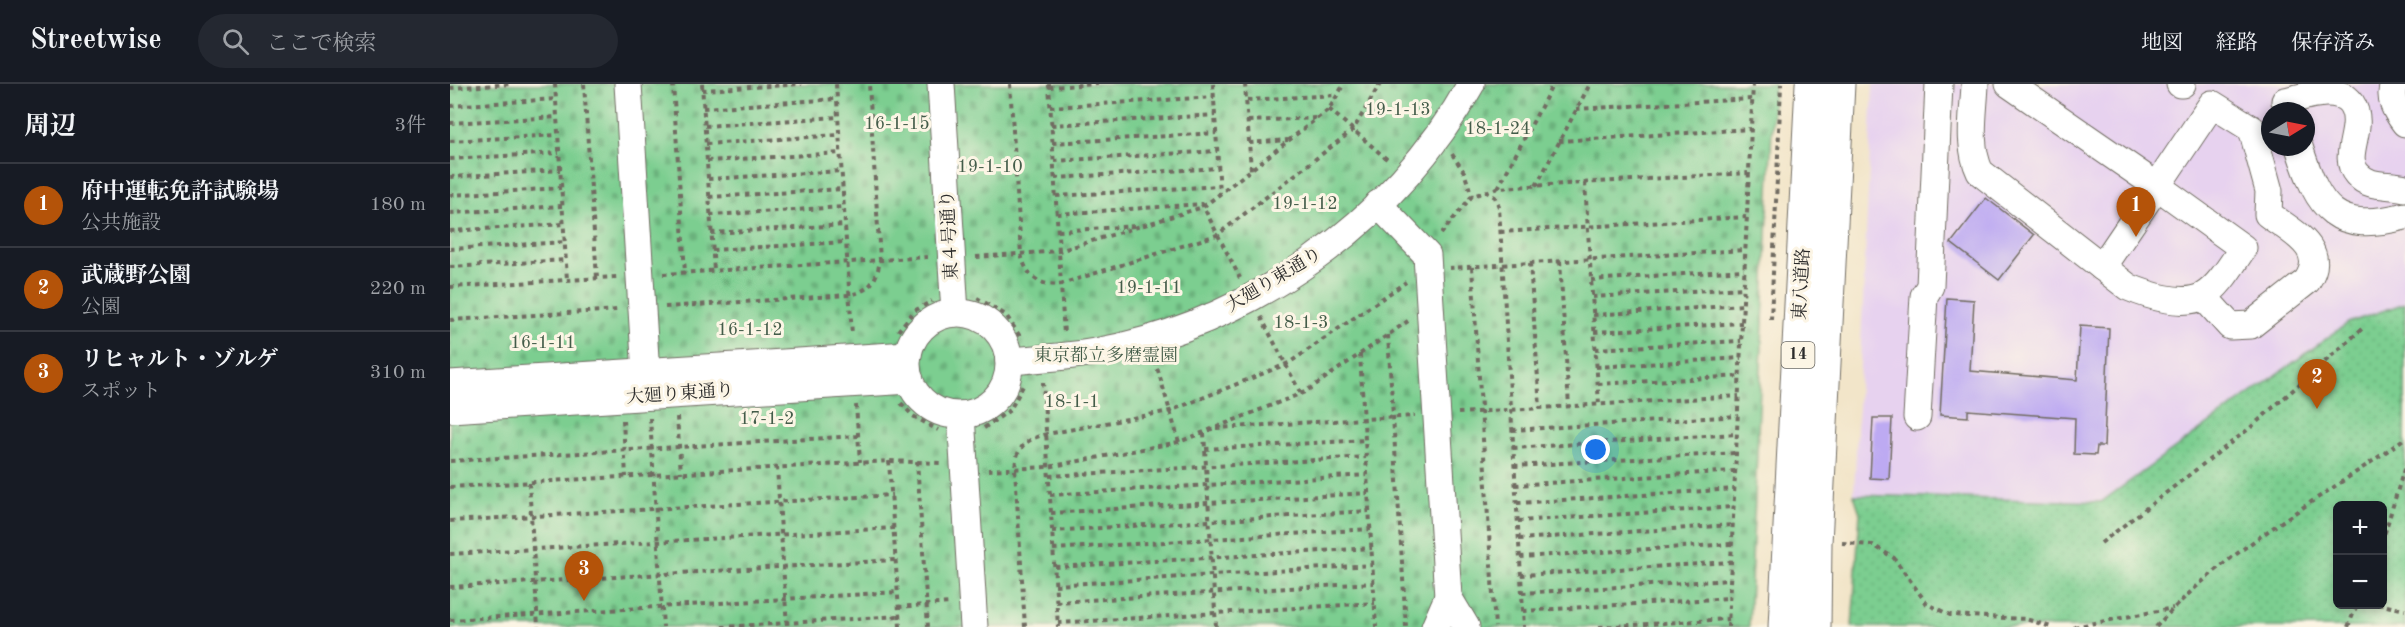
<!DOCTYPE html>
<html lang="ja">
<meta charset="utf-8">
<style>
:root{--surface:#171b24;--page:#242831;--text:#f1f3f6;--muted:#9ea1a6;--line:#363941;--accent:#b45309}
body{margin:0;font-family:"Old Standard TT","Noto Serif JP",serif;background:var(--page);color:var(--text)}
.controls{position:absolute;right:18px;bottom:18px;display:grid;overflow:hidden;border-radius:9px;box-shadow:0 3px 9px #0003}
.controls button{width:54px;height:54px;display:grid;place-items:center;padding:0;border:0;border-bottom:2px solid var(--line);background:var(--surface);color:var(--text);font:30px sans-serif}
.compass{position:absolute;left:1811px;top:18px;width:54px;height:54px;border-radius:50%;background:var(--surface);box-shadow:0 3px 9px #0003;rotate:80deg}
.you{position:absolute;left:1146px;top:366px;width:21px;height:21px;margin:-15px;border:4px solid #fff;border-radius:50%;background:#1a73e8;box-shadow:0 0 0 9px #1a73e833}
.badge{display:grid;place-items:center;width:39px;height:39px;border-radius:50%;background:var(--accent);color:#fff;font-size:20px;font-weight:700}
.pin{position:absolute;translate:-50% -50px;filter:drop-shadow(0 2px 3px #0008)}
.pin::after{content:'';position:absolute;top:32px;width:21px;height:18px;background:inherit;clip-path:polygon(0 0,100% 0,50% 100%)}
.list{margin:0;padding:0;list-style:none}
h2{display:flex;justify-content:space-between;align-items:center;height:78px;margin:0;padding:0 24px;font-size:26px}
h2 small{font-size:20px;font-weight:400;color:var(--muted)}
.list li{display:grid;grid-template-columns:39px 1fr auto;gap:18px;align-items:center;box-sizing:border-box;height:84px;padding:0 24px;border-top:2px solid var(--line)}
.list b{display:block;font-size:22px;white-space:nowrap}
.list p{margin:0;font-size:20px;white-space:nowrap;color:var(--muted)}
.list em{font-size:20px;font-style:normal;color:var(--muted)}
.icon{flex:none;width:33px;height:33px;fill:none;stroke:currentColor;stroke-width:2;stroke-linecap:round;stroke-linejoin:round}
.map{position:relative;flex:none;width:1955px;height:543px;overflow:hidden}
header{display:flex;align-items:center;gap:36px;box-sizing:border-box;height:84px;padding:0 30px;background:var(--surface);border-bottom:2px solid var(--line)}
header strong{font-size:28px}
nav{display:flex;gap:33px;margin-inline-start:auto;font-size:21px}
.search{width:420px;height:54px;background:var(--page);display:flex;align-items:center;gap:15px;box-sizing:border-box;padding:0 21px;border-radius:33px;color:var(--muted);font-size:22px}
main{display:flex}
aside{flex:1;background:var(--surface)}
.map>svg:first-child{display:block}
.built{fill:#e7d2ef;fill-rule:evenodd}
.cemetery{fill:url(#cemetery-stones);stroke:#537c5e;stroke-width:1.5}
.park{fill:url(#park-dots);stroke:#537c5e;stroke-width:1.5;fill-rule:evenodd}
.building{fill:#bdaaf2}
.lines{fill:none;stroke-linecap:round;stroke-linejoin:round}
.minor-casing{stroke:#716c62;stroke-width:29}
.major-casing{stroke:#716c62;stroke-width:35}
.path{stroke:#716c62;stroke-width:4;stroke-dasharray:4.5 4.5;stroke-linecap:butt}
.minor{stroke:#fff;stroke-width:27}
.major{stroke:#fff;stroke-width:33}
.labels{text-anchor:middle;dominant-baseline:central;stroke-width:6;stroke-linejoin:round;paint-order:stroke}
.shield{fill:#fcf5e5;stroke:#6a6863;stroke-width:1.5}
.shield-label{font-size:16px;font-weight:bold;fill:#2b2b2b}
.park-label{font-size:18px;fill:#435c49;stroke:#fcf5e5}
.street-label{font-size:18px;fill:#2b2b2b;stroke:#fcf5e5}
</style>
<header>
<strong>Streetwise</strong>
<div class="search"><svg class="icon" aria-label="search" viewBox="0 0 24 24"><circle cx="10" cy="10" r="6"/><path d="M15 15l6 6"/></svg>ここで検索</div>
<nav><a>地図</a><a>経路</a><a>保存済み</a></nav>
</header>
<main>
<aside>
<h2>周辺<small>3件</small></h2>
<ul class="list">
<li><span class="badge">1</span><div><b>府中運転免許試験場</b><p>公共施設</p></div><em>180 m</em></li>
<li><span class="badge">2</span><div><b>武蔵野公園</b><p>公園</p></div><em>220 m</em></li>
<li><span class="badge">3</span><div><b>リヒャルト・ゾルゲ</b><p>スポット</p></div><em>310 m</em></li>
</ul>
</aside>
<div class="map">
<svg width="1955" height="543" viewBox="0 0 1955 543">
<defs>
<pattern id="cemetery-stones" width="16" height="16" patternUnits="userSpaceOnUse" patternTransform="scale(1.5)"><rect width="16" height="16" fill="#7bce90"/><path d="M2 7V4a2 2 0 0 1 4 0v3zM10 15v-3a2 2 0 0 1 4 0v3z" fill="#6ab17c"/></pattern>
<pattern id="park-dots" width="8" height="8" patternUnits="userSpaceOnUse" patternTransform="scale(1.5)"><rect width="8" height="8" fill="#7bce90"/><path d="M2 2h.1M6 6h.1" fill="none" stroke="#6ab17c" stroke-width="1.8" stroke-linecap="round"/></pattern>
</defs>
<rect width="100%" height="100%" fill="#fcf5e5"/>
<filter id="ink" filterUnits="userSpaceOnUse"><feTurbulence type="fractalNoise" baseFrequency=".0167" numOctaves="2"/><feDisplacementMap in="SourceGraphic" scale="12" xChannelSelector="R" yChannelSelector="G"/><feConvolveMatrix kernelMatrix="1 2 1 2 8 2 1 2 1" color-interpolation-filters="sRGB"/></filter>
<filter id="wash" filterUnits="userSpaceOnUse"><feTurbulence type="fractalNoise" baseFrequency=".008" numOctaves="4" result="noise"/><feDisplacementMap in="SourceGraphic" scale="24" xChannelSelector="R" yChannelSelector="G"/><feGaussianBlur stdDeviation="1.35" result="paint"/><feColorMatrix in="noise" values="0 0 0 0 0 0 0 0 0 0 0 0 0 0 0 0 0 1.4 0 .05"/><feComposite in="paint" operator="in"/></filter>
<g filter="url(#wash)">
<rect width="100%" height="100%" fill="#f2e5c9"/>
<path class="built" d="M1423,0H1955V219L1898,239L1651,418L1404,411ZM1820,27H1856V63H1820Z"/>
<path class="cemetery" d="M0,0H1324L1299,543H0Z"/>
<path class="park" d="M1955,219V543H1402L1410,429L1404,411L1651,418L1898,239ZM1888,422H1932V520H1888Z"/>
<g id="blocks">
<g class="building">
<path d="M1536,114L1584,151L1549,196L1501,159Z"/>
<path d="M1497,214L1524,216L1520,287L1627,296L1630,242L1659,244L1654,362H1647L1646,371L1624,370L1625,334L1518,326V333L1490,331Z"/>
<path d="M1423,334H1442L1439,395L1420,394Z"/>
</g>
</g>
</g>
<g filter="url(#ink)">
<use href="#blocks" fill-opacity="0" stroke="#716c62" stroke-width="1.5"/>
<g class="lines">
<defs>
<g id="minor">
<path d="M178,0L195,274"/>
<path d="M491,0L505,229"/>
<path d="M1525,0C1524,29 1517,61 1530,88L1678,203C1697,211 1733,223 1753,212C1769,203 1782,180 1793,164L1707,102L1762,20L1802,45L1819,107L1818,130C1840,147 1879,164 1857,197L1801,241L1780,242L1753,212"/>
<path d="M1559,0L1707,102L1652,183"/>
<path d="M1730,0H1732"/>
<path d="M1944,0C1938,15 1946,27 1955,39"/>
<path d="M1835,17C1854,13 1887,0 1901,19C1917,43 1890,71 1907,90C1920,105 1938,99 1955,104"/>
<path d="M1849,63C1869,126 1885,150 1955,132"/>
<path d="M928,120L977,171L998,513"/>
<circle cx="508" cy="280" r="51"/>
<path d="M559,277C588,275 616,273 645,268C800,240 944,139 1021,0"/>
<path d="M0,300L458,271"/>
<path d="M0,325L460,296"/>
<path d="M511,331L524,543"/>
<path d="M1467,333L1474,212L1480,202L1489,0"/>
<path d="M985,543L998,513L1016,543"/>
</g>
<g id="major">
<path d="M1335,543L1362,0"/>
<path d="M1364,543L1365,459L1388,0"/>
</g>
</defs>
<use href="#minor" class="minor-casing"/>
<use href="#major" class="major-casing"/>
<g class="path">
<path d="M105,0L117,196"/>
<path d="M134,0L147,194"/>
<path d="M223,0L235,189"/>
<path d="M252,0L264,187"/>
<path d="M386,0L402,251"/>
<path d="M560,0L571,170C576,192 589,203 611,200L767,151L903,46L930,0"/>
<path d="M599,0L614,251"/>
<path d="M763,0L770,109"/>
<path d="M795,0L801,86"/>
<path d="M599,3L648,0"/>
<path d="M0,4L62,0"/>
<path d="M252,6L352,0"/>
<path d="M797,16L886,11"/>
<path d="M0,22L106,15"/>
<path d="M600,23L764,13"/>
<path d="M253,24L387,15"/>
<path d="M879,25L939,77"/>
<path d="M1126,25L1302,15"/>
<path d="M798,37L867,34"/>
<path d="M0,39L107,33"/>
<path d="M601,41L765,31"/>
<path d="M255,42L388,33"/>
<path d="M0,57L108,51"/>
<path d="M1109,57L1301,45"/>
<path d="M602,59L766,49"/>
<path d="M799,59L838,56"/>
<path d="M256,60L389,51"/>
<path d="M1002,70L1014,88L1022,112"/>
<path d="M0,75L109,69"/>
<path d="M257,77L391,69"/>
<path d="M604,77L767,67"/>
<path d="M0,93L110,86"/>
<path d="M605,94L768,84"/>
<path d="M258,95L391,87"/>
<path d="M1135,99L1149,321"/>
<path d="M1086,102L1140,0"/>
<path d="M1048,104L1103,0"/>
<path d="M1035,107L1045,113L1049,123L1074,543"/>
<path d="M0,111L111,104"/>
<path d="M606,112L769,102"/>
<path d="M259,113L393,105"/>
<path d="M0,129L112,122"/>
<path d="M607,130L752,120L790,194"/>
<path d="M260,131L394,123"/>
<path d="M0,147L114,140"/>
<path d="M608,147L686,142"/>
<path d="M1050,148L1296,133"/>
<path d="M261,149L395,141"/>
<path d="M991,150L1022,112L1048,104L1298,89"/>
<path d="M0,165L115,158"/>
<path d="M262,166L396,158"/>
<path d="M526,173L609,167L753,123L879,25L894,0"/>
<path d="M1110,177L1119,323"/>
<path d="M1080,179L1090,324"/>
<path d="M0,183L116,176"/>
<path d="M1022,183L1045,543"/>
<path d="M999,184L1295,166"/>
<path d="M213,190L478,173"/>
<path d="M1141,196L1294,186"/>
<path d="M0,203L167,193"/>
<path d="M1142,213L1293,204"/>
<path d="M527,214L556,231L571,254"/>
<path d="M215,223L399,211C420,207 427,196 430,176L419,0"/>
<path d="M1143,231L1293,221"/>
<path d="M811,233L851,310"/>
<path d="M0,236L168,226"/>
<path d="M1321,236L1331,0"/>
<path d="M448,247L464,227L482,217"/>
<path d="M1144,248L1292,239"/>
<path d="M938,251L956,543"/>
<path d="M1145,265L1291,257"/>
<path d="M910,270L926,543"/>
<path d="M705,276L729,358"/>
<path d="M1146,283L1291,274"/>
<path d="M593,298L608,543"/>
<path d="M1148,300L1290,292"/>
<path d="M451,319L463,332L488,346"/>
<path d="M406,321L410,378"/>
<path d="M1008,329L1289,312"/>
<path d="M227,333L231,389"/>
<path d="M200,334L213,543"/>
<path d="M173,336L176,393"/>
<path d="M534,344L560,326L574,300"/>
<path d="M766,344L965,332"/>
<path d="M1062,346L1288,332"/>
<path d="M754,349L766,543"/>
<path d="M1063,364L1287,350"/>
<path d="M755,365L915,356"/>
<path d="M0,377L408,352"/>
<path d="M439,377L450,543"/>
<path d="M467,377L478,543"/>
<path d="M1064,382L1286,369"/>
<path d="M327,383L337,543"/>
<path d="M538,386L598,383L729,358L855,308L958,237"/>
<path d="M599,392L916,373"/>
<path d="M79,399L88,543"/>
<path d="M1065,401L1285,387"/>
<path d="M0,403L439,377L490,379"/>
<path d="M600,411L917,391"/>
<path d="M1067,419L1285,405"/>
<path d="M601,429L918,409"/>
<path d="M0,437L442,411"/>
<path d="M1068,437L1284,423"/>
<path d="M602,447L919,427"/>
<path d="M1069,455L1283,441"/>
<path d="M1932,458L1955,382"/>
<path d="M1392,459L1423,461L1444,474L1477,520L1500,531L1576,535L1601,543"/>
<path d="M1651,459L1800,344L1914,243"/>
<path d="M603,465L921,445"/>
<path d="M0,470L444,444"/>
<path d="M1070,473L1282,460"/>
<path d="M605,483L922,464"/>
<path d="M1071,491L1281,478"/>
<path d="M605,501L922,481"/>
<path d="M0,503L445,476"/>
<path d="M1072,509L1280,496"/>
<path d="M606,518L924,499"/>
<path d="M1928,520L1955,526"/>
<path d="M448,523L501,519"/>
<path d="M1073,527L1280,514"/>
<path d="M0,536L447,508"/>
<path d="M608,539L925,519"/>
<path d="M272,543L449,532"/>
<path d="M575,543L565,385C566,363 576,355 597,350L720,327L839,279L956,198"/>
<path d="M1149,543L1279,535"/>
<path d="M1278,543L1303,0"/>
<path d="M1624,543L1723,524"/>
<path d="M1706,543C1776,464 1871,416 1955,354"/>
<path d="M1898,543L1907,520"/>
</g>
<use href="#minor" class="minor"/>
<use href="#major" class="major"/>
</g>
</g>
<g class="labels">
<rect class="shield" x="1331.5" y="258" width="33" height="26" rx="4.5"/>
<g class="shield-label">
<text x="1348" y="271">14</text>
</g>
<g class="park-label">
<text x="948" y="26">19-1-13</text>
<text x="447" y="40">16-1-15</text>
<text x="1048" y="45">18-1-24</text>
<text x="540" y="83">19-1-10</text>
<text x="855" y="120">19-1-12</text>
<text x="699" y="204">19-1-11</text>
<text x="851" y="239">18-1-3</text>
<text x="300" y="246">16-1-12</text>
<text x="93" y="259">16-1-11</text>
<text x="656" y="272">東京都立多磨霊園</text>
<text x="622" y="318">18-1-1</text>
<text x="317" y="335">17-1-2</text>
</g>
<g class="street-label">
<text transform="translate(500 151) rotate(-93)">東４号通り</text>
<text transform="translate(824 196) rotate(-31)">大廻り東通り</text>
<text transform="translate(1352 200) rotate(-87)">東八道路</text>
<text transform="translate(230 310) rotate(-4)">大廻り東通り</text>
</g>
</g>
</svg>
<div class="controls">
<button>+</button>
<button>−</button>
</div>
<svg class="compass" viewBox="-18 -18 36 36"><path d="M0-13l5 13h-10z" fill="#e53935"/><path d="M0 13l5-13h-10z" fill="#9ea1a6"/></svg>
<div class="you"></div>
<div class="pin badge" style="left:1686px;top:153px">1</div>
<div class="pin badge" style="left:1867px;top:325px">2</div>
<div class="pin badge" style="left:134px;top:517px">3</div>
</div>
</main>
